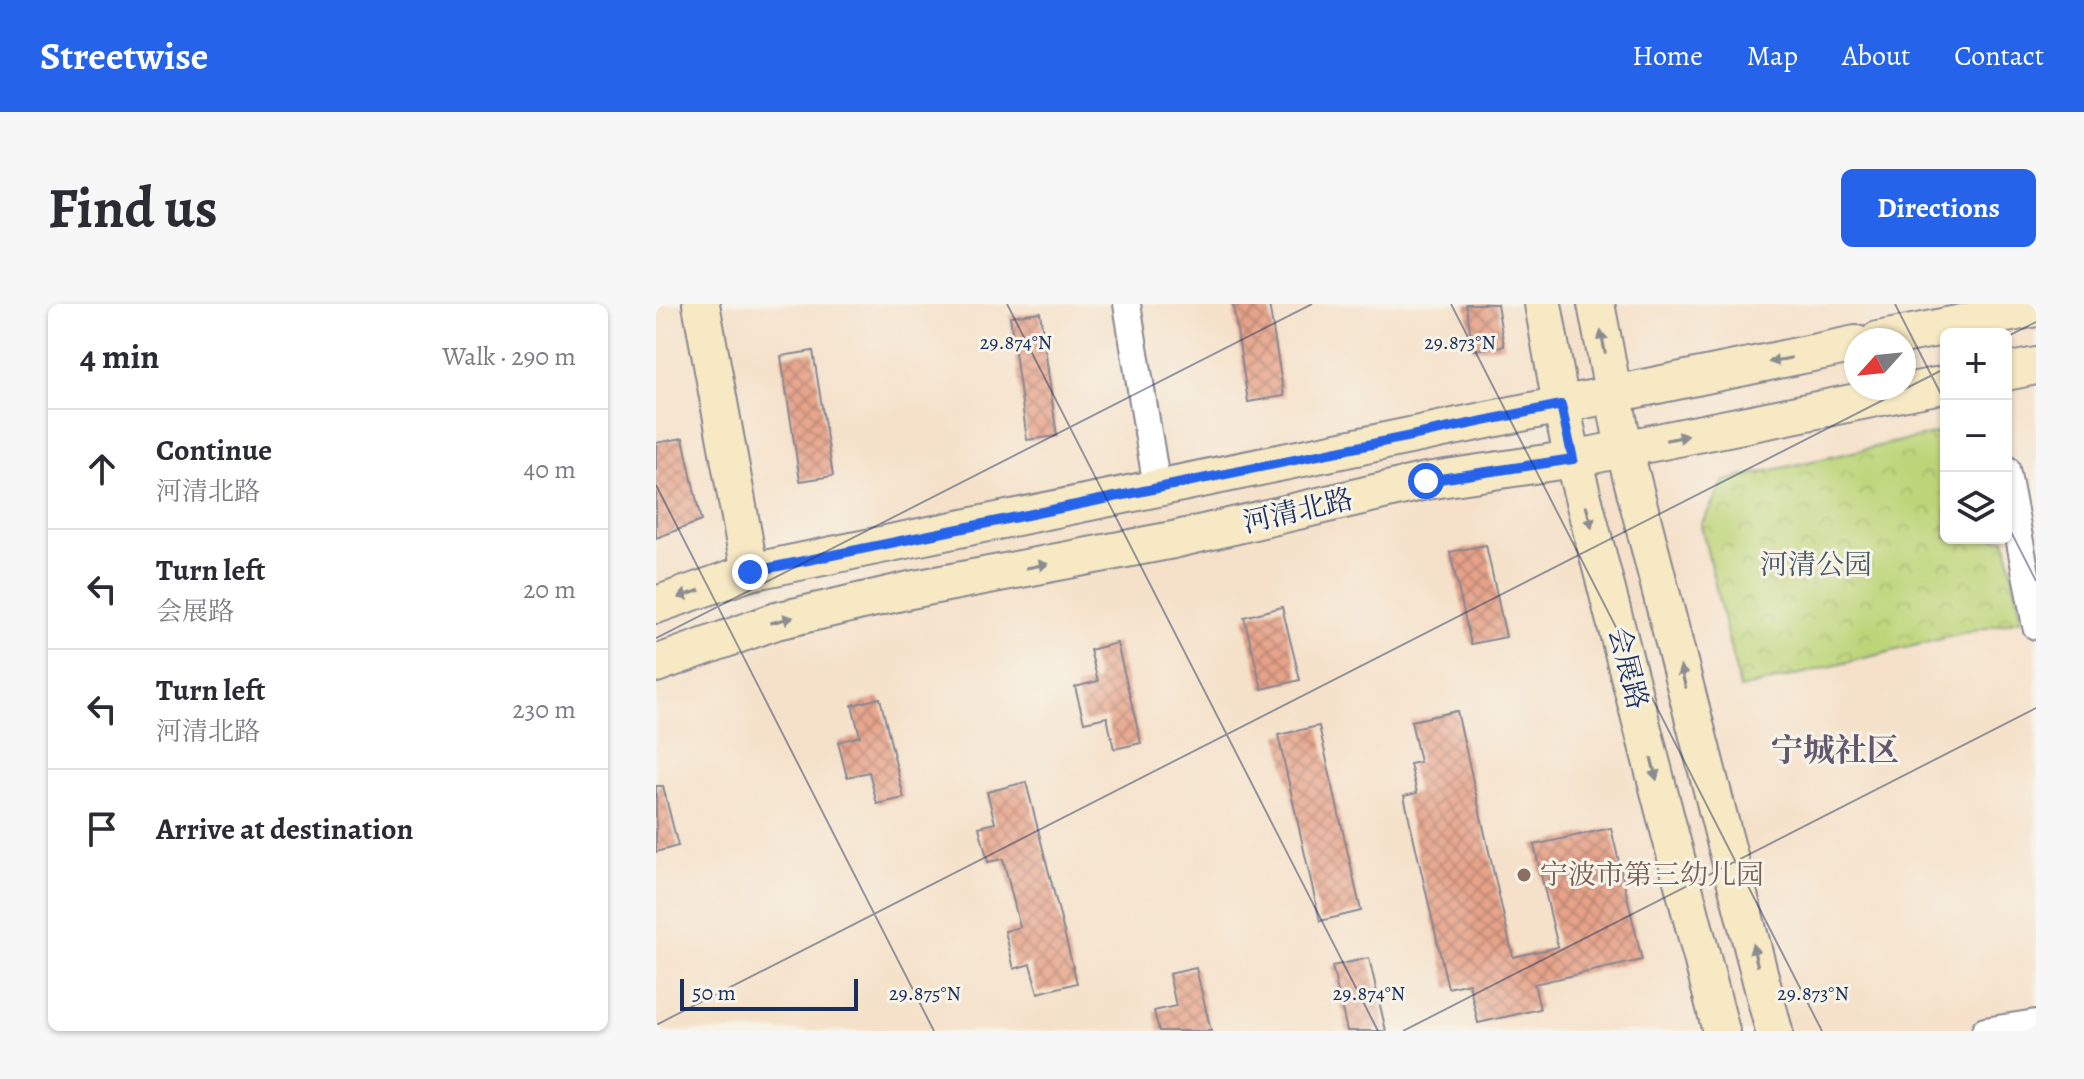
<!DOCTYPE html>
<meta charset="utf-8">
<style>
:root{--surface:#fff;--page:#f7f7f7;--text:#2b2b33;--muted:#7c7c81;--line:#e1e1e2;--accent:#2563eb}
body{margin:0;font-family:Alegreya,"Noto Serif SC",serif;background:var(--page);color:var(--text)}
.controls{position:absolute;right:24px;top:24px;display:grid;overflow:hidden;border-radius:12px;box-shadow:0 2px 6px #0004}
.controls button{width:72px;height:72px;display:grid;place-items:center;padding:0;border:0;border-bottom:2px solid var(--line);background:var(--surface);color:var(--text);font:40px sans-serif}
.compass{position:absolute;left:1188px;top:24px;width:72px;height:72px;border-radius:50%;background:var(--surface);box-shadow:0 2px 6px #0004;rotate:243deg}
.scale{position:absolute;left:24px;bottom:20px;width:178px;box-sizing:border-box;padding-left:8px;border:4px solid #1b2f5e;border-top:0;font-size:22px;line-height:28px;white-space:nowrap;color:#1b2f5e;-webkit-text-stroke:6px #f7f3e8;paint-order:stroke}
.stop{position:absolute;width:24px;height:24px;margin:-18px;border:6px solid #2563eb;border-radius:50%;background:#fff}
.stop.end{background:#2563eb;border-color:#fff;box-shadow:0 2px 8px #0008}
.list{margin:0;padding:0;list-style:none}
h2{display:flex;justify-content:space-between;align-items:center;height:104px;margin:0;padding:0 32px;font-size:34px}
h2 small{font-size:26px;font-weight:400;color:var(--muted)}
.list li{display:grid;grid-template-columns:52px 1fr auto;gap:24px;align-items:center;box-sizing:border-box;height:120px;padding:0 32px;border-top:2px solid var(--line)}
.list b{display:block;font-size:30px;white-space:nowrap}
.list p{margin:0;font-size:26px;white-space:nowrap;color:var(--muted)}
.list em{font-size:26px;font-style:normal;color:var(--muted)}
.icon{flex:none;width:44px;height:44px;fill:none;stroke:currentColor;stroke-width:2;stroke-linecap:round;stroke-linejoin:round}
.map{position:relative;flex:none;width:1380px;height:727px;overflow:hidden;border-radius:12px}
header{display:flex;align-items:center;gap:48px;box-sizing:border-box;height:112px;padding:0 40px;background:var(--accent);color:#fff}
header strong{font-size:38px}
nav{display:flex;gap:44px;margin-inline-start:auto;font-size:28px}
.intro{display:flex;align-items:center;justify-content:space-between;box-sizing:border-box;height:192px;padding:0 48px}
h1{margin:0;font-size:56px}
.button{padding:20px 36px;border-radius:12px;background:var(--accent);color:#fff;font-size:28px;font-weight:700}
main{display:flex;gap:48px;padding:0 48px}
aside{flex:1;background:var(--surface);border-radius:12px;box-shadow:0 2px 6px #0004}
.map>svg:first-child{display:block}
.park{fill:url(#park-crowns);stroke:#6c826c;stroke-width:2}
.building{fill:url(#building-cross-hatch)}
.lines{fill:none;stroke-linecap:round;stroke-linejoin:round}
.street-casing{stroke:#888894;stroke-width:30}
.secondary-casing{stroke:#888894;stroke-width:40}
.street{stroke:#fff;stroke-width:26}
.secondary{stroke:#f7e9c3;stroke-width:36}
.oneway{fill:#898c90}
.route{stroke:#2563eb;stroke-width:10}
.ticks{fill:none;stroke:#1b2f5e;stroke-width:2;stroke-opacity:0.45}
.education-dot{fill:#8d6e63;stroke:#f7f3e8;stroke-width:3}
.labels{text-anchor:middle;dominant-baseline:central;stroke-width:6;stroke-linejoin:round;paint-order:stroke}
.street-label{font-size:28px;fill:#1b2f5e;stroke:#f7f3e8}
.park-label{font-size:28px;fill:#445865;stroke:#f7f3e8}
.education-label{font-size:28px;fill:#785e54;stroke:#f7f3e8;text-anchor:start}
.quarter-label{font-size:32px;font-weight:bold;fill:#62586d;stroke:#f7f3e8}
.ticks-label{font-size:20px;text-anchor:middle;fill:#1b2f5e;stroke:#f7f3e8;stroke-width:6;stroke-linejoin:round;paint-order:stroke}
</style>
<header>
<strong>Streetwise</strong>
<nav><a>Home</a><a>Map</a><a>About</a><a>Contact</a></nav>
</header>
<div class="intro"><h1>Find us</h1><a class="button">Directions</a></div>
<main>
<aside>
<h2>4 min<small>Walk · 290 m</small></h2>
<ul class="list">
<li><svg class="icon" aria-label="ahead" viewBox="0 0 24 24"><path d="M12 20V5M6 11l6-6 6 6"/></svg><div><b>Continue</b><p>河清北路</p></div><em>40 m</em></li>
<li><svg class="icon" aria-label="left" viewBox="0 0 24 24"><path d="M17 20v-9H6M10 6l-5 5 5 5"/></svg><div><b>Turn left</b><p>会展路</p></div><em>20 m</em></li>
<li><svg class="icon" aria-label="left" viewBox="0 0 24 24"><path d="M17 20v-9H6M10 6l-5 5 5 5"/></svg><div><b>Turn left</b><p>河清北路</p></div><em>230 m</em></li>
<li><svg class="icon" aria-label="arrive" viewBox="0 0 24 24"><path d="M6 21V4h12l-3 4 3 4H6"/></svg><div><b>Arrive at destination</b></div></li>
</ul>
</aside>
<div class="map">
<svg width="1380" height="727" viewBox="0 0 1380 727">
<defs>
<pattern id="park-crowns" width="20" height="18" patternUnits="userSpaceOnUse" patternTransform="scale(2)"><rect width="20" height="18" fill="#bdd579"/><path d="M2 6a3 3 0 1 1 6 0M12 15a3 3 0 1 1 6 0" fill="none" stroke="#a2b76b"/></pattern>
<pattern id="building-cross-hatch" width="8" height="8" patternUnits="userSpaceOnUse" patternTransform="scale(2)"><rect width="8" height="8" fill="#e7a389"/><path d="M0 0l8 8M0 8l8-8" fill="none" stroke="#ba8573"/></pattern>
</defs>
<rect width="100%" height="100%" fill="#f7f3e8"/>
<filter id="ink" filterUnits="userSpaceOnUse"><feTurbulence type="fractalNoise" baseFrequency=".0125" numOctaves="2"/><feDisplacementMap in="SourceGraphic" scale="16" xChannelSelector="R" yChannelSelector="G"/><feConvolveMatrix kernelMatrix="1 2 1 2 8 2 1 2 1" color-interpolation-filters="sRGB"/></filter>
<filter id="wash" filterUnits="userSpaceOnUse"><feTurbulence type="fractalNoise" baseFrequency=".006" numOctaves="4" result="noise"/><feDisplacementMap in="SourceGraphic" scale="32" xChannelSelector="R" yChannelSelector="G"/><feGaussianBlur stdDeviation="1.8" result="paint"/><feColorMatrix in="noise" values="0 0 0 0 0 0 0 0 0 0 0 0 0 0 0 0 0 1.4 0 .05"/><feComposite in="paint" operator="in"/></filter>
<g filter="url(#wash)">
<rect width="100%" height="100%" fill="#f5e1c9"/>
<path class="park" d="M1290,127V234H1349L1366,315L1084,385L1045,221L1068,177Z"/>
<g id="blocks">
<g class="building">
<path d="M577,0H613L628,92L592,98Z"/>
<path d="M810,0H841L848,42L817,46Z"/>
<path d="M384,8L401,132L371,136L354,12Z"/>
<path d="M157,47L177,172L144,177L125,52Z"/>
<path d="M27,134L45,217L0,234V139Z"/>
<path d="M830,241L850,333L815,340L794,248Z"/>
<path d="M626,303L644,376L606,385L588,313Z"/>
<path d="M461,339L485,439L458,445L451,413L428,418L419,383L442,377L434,346Z"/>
<path d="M224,394L248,494L221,500L213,468L191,473L182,438L204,432L196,401Z"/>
<path d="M801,407L857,653L902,643L878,541L955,524L986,656L878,680L884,705L822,719L813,679L792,684L748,492L761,489L754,460L764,458L755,417Z"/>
<path d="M663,422L705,607L664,617L622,431Z"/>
<path d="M370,478L421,679L382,689L374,660L358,665L349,627L364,623L347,555L332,558L323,523L339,519L331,488Z"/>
<path d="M0,482H7L22,542L0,548Z"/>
<path d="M713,654L730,727H691L676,662Z"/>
<path d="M540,664L555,727H503L498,707L520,702L513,670Z"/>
</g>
</g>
</g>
<g filter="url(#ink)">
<use href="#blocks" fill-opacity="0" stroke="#888894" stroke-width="2"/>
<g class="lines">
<defs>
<g id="street">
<path d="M471,0L501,183"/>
<path d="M1350,165L1380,322"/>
<path d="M1329,727L1380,719"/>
</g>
<g id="secondary">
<path d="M45,0L94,268"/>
<path d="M887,0L905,101L917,155L1065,727"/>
<path d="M940,0L968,144L1118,727"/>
<path d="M1222,36L1380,4"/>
<path d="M1350,68L1380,62"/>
<path d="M0,301L94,268L1200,40"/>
<path d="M0,360L120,317L254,286L517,236L770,177L917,155L1290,80"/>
</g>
</defs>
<use href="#street" class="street-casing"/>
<use href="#secondary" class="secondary-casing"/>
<use href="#street" class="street"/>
<use href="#secondary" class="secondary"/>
</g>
<defs><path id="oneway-solid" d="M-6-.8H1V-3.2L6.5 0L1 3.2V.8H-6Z" transform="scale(2)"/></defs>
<g class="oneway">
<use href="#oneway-solid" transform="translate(947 38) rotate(-101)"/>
<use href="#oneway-solid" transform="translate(1124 56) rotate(169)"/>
<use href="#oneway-solid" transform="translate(1021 134) rotate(-11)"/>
<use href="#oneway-solid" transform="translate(933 213) rotate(76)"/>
<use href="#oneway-solid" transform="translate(381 262) rotate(-11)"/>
<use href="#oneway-solid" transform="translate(33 290) rotate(161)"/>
<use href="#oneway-solid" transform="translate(126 316) rotate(-15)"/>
<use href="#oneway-solid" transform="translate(1027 373) rotate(-104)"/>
<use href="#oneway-solid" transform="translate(998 465) rotate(76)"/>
<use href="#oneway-solid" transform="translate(1099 651) rotate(-104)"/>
</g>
</g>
<g class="lines" filter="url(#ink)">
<path class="route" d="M94,268L905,101L917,155L770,177"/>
</g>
<path class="ticks" d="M351,0L722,727M795,0L1166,727M1239,0L1290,100M1350,33L1380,18M0,181L278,727M1350,218L1380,277M0,334L656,0M0,721L1290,64M747,727L1380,404"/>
<circle class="education-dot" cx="868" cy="571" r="8"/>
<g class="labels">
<g class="street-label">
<text transform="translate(642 207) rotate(-13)">河清北路</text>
<text transform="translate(972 364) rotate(76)">会展路</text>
</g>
<g class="park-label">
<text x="1160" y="261">河清公园</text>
</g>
<g class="education-label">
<text x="884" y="571">宁波市第三幼儿园</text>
</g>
<g class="quarter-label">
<text x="1179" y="446">宁城社区</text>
</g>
</g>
<g class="ticks-label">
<text x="360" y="45">29.874°N</text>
<text x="804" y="45">29.873°N</text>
<text x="269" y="696">29.875°N</text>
<text x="713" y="696">29.874°N</text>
<text x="1157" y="696">29.873°N</text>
</g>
</svg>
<div class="controls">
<button>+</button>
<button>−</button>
<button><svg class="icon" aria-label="layers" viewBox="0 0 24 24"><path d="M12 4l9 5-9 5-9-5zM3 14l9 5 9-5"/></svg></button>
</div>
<svg class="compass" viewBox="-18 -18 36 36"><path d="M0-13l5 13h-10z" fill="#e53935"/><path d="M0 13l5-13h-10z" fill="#7c7c81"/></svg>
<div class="scale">50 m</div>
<div class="stop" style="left:770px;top:177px"></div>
<div class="stop end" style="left:94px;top:268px"></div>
</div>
</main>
